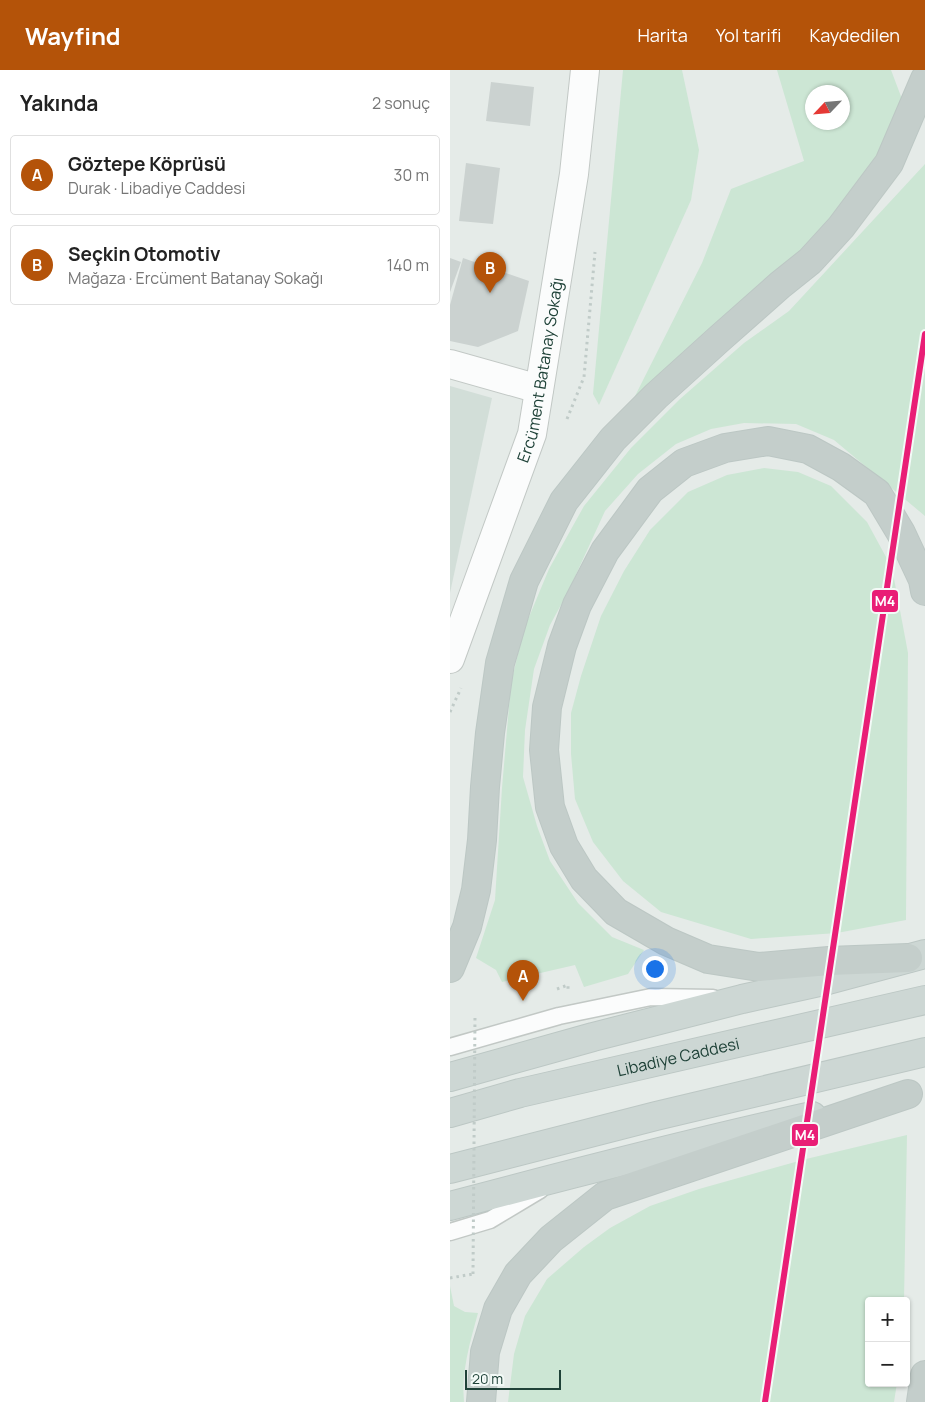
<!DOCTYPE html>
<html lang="tr">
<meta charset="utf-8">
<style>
:root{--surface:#fff;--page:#f6f6f6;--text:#222;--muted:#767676;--line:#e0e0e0;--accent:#b45309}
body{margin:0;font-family:Manrope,sans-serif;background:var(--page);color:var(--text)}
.controls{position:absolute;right:15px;bottom:15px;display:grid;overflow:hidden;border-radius:5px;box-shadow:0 1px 4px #0004}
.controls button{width:45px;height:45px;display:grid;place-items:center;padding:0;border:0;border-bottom:1px solid var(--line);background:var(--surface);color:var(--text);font:25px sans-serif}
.compass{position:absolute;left:355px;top:15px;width:45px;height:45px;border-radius:50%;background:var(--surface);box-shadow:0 1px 4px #0004;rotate:244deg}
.scale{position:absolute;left:15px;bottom:12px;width:96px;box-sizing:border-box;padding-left:5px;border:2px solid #1f4238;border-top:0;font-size:14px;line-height:18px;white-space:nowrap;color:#1f4238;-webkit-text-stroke:4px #f3faf7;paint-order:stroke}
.you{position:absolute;left:204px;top:898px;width:18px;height:18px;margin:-12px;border:4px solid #fff;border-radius:50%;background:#1a73e8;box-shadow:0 0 0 8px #1a73e833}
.badge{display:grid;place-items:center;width:32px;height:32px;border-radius:50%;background:var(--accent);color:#fff;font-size:16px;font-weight:700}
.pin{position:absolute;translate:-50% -41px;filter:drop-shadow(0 1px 2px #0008)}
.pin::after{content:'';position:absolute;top:26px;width:18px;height:15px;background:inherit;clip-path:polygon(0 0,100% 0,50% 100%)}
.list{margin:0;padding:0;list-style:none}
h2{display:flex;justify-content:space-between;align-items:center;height:65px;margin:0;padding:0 20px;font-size:21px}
h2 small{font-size:16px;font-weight:400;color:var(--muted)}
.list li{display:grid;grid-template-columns:32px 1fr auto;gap:15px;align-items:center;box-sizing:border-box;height:80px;margin:0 10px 10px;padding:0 10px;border:1px solid var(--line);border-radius:5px}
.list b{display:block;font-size:19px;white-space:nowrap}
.list p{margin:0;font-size:16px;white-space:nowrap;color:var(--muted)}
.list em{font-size:16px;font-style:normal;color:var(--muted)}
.map{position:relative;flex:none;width:475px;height:1332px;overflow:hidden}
header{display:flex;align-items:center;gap:30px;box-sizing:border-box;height:70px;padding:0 25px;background:var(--accent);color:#fff}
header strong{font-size:24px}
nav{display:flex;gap:28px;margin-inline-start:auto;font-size:18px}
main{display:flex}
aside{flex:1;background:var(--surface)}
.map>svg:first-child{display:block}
.built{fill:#d2ded8}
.green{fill:#cce6d4;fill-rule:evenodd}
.building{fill:#cbd2d0}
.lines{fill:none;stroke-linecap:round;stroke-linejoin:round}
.service-casing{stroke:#c2c8c5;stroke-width:19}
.minor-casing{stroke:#c2c8c5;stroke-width:30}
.tertiary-casing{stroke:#c2c8c5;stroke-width:30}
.primary-casing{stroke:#bcc7c4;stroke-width:30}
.trunk-casing{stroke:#bcc7c4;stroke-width:30}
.path{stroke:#c0cbc8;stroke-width:3;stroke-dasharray:2.5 4;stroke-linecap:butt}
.service{stroke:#fbfcfc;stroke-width:16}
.minor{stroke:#fbfcfc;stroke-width:28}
.tertiary{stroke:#fbfcfc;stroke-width:28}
.primary{stroke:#cdd7d4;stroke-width:28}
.trunk{stroke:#c4cecb;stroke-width:28}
.path-bridge{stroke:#c0cbc8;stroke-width:3;stroke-dasharray:2.5 4;stroke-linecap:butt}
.metro-1-casing{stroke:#f3faf7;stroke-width:10}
.metro-1{stroke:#e91e76;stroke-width:6}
.labels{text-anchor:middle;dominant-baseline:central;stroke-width:4;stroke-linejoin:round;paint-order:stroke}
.street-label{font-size:16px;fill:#1f4238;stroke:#f3faf7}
.line-badge{stroke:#f3faf7;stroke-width:2}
.badge-label{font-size:14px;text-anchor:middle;font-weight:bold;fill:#fff}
</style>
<header>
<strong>Wayfind</strong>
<nav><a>Harita</a><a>Yol tarifi</a><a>Kaydedilen</a></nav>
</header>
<main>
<aside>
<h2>Yakında<small>2 sonuç</small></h2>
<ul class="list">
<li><span class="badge">A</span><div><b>Göztepe Köprüsü</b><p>Durak · Libadiye Caddesi</p></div><em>30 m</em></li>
<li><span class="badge">B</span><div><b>Seçkin Otomotiv</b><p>Mağaza · Ercüment Batanay Sokağı</p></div><em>140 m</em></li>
</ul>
</aside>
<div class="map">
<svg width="475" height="1332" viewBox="0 0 475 1332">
<rect width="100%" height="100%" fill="#e5ebe8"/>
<path class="built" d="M0,316L42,328L0,523Z"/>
<g class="green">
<path d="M173,0H232L249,80L241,130L149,335L143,324Z"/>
<path d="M327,0H441L455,37L420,105L379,162L182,332L252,193L281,119L354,91ZM362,22H392V52H362Z"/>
<path d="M475,94V446L384,370L346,354L294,353L261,359L226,374L188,404L155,441L118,522L100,555L84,599L75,660L73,707L87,756L100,791L128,833L162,867L194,880L178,904L134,917L125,895L52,912L46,900L26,888L45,830L52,718L61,613L74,559L99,499L134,436L181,378L230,329L294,273L339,241Z"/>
<path d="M314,398L348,402L381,416L417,452L442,498L458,583L456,850L387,863L301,869L211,842L173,811L143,772L125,729L121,684V643L131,606L151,546L174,501L200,460L238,422L277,405Z"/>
<path d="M457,1065L454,1231H419V1313H447L444,1332H58L64,1284L75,1246L97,1209L134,1177L160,1158L200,1136L249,1119L356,1089Z"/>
<path d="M0,1216L4,1236L15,1242L28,1243C20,1272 11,1302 14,1332H0Z"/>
</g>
<g class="building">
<path d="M41,12L84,17L80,56L36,51Z"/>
<path d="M16,93L50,98L43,154L9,151Z"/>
<path d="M0,188L11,192L0,222Z"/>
<path d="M13,188L79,211L68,261L28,277L0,271V235Z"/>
</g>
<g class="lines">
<defs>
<g id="service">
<path d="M0,977L109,946L201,927L263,928"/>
<path d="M0,1162L40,1150L90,1120"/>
</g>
<path id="minor" d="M0,294L89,319"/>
<g id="tertiary">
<path id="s1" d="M0,589L82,364L124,104L135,0"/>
</g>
<g id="primary">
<path d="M0,1007L143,967L292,929L378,910L475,884"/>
<path id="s2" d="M0,1043L70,1023L475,930"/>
<path d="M0,1099L206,1046L475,982"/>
<path d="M0,1136C120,1104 241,1073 362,1046"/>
</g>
<g id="trunk">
<path d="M458,888L379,891L309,897L258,889L216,871L166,842L134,809L114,776L100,737L94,680L97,637L112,576L127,535L155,481L200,420L234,393L275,378L318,371L358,379L391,397L427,423L451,463L473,510L475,521"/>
<path d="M0,898L17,857L26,820L32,770L35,717L40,663L50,593L74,511L114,431L163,369L206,326L269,269L330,215L360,191L391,157L439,93L475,9"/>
<path d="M31,1332L35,1282L48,1239L68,1204L101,1169L155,1126L458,1024"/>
<path d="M471,1332L475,1305"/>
</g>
</defs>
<use href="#service" class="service-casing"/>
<use href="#minor" class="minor-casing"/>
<use href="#tertiary" class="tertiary-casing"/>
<use href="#primary" class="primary-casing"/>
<use href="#trunk" class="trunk-casing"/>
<g class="path">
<path d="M117,349L134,307L145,182"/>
<path d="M0,642L11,618"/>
<path d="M107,919L118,915V919"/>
<path d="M0,1208L23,1204"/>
</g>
<use href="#service" class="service"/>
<use href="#minor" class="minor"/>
<use href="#tertiary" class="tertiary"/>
<use href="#primary" class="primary"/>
<use href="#trunk" class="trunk"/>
<path class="path-bridge" d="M23,1204L25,945"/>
<defs>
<path id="metro-1" d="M315,1332L475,264"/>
</defs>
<use href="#metro-1" class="metro-1-casing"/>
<use href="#metro-1" class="metro-1"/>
</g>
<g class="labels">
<g class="street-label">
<text stroke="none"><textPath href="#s1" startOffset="304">Ercüment Batanay Sokağı</textPath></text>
<text stroke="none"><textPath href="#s2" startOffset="235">Libadiye Caddesi</textPath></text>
</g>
</g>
<g class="line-badge">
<rect x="421" y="519" width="28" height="24" rx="5" fill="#e91e76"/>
<rect x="341" y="1053" width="28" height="24" rx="5" fill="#e91e76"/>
</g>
<g class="badge-label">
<text x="435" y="536">M4</text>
<text x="355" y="1070">M4</text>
</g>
</svg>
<div class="controls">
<button>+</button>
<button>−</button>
</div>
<svg class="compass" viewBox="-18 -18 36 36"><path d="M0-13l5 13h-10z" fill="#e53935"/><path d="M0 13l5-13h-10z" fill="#767676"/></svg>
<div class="scale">20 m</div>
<div class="you"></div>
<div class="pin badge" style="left:73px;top:931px">A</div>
<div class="pin badge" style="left:40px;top:223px">B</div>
</div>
</main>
